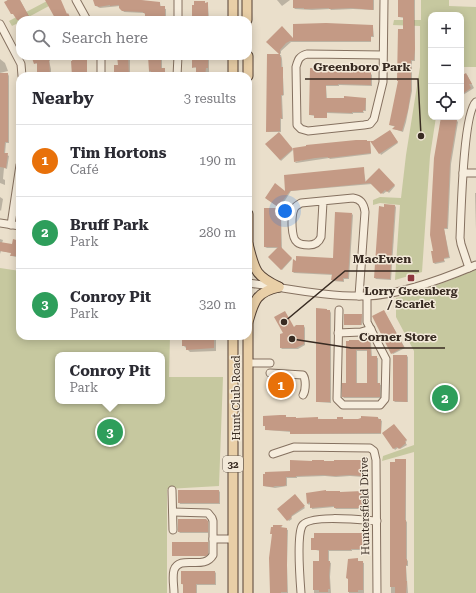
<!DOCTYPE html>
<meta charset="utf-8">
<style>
:root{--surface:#fff;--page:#f7f7f7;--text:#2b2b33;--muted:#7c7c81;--line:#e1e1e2;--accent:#2563eb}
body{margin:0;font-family:"Roboto Serif",serif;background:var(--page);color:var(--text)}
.controls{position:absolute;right:12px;top:12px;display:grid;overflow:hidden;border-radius:8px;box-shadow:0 2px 10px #0003}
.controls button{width:36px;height:36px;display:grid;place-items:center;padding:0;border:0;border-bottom:1px solid var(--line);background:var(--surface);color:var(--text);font:20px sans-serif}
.you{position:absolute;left:285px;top:211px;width:14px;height:14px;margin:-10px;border:3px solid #fff;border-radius:50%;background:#1a73e8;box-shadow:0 0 0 6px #1a73e833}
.badge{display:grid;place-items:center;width:26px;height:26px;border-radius:50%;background:var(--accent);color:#fff;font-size:13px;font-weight:700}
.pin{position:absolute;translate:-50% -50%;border:2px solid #fff;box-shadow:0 1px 4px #0006}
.popup{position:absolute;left:55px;top:352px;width:110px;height:52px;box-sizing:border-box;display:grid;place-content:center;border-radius:8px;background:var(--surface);filter:drop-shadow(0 1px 3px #0005);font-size:13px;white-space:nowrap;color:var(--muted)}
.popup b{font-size:15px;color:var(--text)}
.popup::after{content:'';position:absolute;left:50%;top:100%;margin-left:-8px;border:8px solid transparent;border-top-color:var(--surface)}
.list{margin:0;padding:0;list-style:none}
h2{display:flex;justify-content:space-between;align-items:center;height:52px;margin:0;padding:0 16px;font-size:17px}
h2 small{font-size:13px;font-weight:400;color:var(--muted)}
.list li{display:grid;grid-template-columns:26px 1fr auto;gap:12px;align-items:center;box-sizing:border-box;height:72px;padding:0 16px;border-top:1px solid var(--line)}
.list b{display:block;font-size:15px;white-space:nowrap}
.list p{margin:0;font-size:13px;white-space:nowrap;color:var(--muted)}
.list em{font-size:13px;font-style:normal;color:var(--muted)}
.icon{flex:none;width:22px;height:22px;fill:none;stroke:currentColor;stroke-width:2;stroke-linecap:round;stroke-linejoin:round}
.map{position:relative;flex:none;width:476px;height:593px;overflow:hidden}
.search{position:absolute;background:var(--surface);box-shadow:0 2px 10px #0003;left:16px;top:16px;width:236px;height:44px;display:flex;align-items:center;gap:10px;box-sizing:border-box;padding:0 14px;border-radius:12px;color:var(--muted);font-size:15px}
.panel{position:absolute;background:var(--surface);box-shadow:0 2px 10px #0003;left:16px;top:72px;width:236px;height:268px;border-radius:12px}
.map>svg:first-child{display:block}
.green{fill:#c6c89f;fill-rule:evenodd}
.shadow{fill:#0003;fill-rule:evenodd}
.building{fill:#c49a85;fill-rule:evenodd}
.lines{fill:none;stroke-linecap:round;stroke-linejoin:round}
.minor-casing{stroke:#857160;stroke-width:9}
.major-casing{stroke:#544134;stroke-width:11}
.minor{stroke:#f6eddd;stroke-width:7}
.major{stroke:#e9cfa7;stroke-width:9}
.poi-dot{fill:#8e373e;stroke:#f3e9d9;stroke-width:1.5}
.labels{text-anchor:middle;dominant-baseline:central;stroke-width:3;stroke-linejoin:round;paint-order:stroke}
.shield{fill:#f3e9d9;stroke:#706459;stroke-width:1}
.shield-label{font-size:10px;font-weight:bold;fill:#382b22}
.poi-label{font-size:11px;font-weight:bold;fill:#382b22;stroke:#f3e9d9}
.street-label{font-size:11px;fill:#382b22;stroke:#f3e9d9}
.leader{fill:none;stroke:#382b22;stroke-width:1.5}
.callout-dot{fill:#382b22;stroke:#f3e9d9;stroke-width:1.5}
.callout-label{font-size:12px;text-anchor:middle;font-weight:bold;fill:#382b22;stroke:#f3e9d9;stroke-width:3;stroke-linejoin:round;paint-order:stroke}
</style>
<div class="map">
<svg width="476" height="593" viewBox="0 0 476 593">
<rect width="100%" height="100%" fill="#eadfcb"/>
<g class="green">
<path d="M49,0H60L23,20H20V22L12,26L9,21Z"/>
<path d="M421,0H449V6L476,7V67H461V15H431V117H436L430,156L422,272L395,280L400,205L380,203L373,205V200L380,197L401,198L406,155L420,67V26L393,25L394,20H421Z"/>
<path d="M0,268L20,271V336H170L169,377H223L219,486L167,489V593H0ZM58,355H162V401H58Z"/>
<path d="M476,270V593H414V452L382,461L383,456L414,445V351L396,317V298L412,295Z"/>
</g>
<g class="shadow">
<path d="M7,0H20L31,20H20V23L15,14H11Z"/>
<path d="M94,0H138L160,3L161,8L166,9V18L147,17L144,13L124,12L120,6L100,8L96,6Z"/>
<path d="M277,0H290L282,6Z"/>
<path d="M294,0H374V10L353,9L331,10L330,9L312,10L295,9L294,8Z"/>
<path d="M399,0H415V61H412V91L406,122L403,132L394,129L396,127L390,125L399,82L404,30V18L399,17Z"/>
<path d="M207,3L208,5L209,20H194L193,18Z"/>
<path d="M372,26L373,27L374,37H371V42H291L281,51V54L267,42L294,40Z"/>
<path d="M268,55H281L282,59L284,95L282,96L283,119H281V132H268L267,131Z"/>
<path d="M32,56H48L50,61H49L51,69V76H37L38,64L35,63Z"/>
<path d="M118,56H130V76H115L119,66Z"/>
<path d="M149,56H165V59H162V69L165,70V76H149Z"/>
<path d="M193,56H209V76H197V68L193,67Z"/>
<path d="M0,59L5,63L8,71L0,73Z"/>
<path d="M326,67L327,69H368L370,70V73L372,75V86L339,85V86H326L327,99H365L366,100V111H363L364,113H353V114L327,113V118H316L315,116L310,115Z"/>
<path d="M0,74H8L9,76V143H6L5,154L9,156L7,169L4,168L3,179L5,180V185L0,183Z"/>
<path d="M467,75L474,88L463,95L461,92V77Z"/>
<path d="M442,117H457L456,120L458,122L451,164L448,229H444L450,258L444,259L445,262L435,264L434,263V252Z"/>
<path d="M391,132L398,143L381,155L380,153Z"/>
<path d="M279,134L293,150L281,161L267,144Z"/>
<path d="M368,142L370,143L371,154L330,159L329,158L296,163L295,162Z"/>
<path d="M363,168L366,183L379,170L395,186L389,193L387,191L383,194L372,184L291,191L280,208L267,199L287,193L285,176Z"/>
<path d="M475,193H476V230Z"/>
<path d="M0,197L3,199L1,211L0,210Z"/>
<path d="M395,206L396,207L391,280L376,279L375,278L385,208Z"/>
<path d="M265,209H278L277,211L281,212L282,249L292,259L282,270L269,257L279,248H267L265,247Z"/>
<path d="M352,214L353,215L349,279H344V282L333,281L332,280L333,275L294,273L293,272L297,264L334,259Z"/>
<path d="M0,239L3,240L2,243L13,245L20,242V258L12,256V253L1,251L0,254Z"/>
<path d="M330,311L331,313V403L318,402L317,401Z"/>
<path d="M384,311L405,348L393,354L392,353Z"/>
<path d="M361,315L362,316V325H346L345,324Z"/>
<path d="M304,326L305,328V345L298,349H282L281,348L294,327Z"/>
<path d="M183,336H216V351L190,352L183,345Z"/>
<path d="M350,341H370L371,342L372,357L378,358V384L381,385V398H344L343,397L347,384ZM357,351H368V384H357Z"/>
<path d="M407,356L408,357V402H395L394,401Z"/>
<path d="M289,380L291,382V391L276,392L274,390Z"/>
<path d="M287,418L358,420L378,418L382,421L381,434H292L291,432L268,430L264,425Z"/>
<path d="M394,425L407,441L405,442L407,445L400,449L399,447L395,450L383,433Z"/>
<path d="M405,460L406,461V521L407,522V560L408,561V566H406L408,593H391V463Z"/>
<path d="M362,461L363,466L366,467V475H363V477L350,476L336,477L325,476L297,477V478H287V486L275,488L264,486L291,472L325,462Z"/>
<path d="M219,491L220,492V504H180L179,502Z"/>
<path d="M327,492H362L366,496V504H363V509H336L334,507L312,509L311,503L309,505L308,504L307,494Z"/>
<path d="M295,496L305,508L291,517L292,519L289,521L279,509Z"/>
<path d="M206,520L208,523V533H180L179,532Z"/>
<path d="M274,526H282L281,528L288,530L287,565L288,593H271Z"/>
<path d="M315,534H362L363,540L366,541V550H352V551H329V562L331,563L330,577L331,593H314V562H320V551L312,549Z"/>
<path d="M207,543L208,544L207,556H174L173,555Z"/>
<path d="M357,559L359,562L364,563V593H349V579Z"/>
<path d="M215,572L216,573V585H197V593H184V585L182,584Z"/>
</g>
<g class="building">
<path d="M8,0H20L31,20H17L13,14H11L4,2Z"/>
<path d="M45,0H61L67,14L68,13L71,19L68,20H56Z"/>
<path d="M93,0H141L160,2V6H165V18L145,16V13H143V12L122,11L119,8V5L110,6V5L98,7V6H95Z"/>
<path d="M293,0H373V10L351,8L329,9V8L304,9V8H293Z"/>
<path d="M398,0H414V8L415,49L414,60H411V90L408,110L402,131L392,129L395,126L389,125L398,81H397L398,29H403V17H398Z"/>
<path d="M194,1H205V3L208,2V20L192,19V5H194Z"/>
<path d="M326,23L373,25V36H371V41H290L286,43L280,50V57H281V67H283V95H281L282,119L280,118V131L266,132L267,54H279L266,42L282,26L293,38V24Z"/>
<path d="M39,56H49L50,76H37V63L34,64L32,58Z"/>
<path d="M73,56H87V76H72L71,61H72Z"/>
<path d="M117,56H128L129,76H114V65H118Z"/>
<path d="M148,56H161V68H165V76L151,74V71H149Z"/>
<path d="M192,56H208V68H206L205,76H196V67L192,68Z"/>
<path d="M314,66H326V68H369V72H371V85L338,84V85H326V98H344V96L366,98L365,110H363V112H352V113L327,112V118H314V115H309L310,68H314Z"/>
<path d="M0,73H8V142H5L4,153H8L6,168L0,167Z"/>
<path d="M466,73L472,84H469L471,88L461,95V76Z"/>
<path d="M441,117H455V119L457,120L450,162L447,228H444L449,257L444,258V261L433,263L431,251H433L430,235L432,195L434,158Z"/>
<path d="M390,130L398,142L379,154L370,141H373Z"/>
<path d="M279,132L293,149L280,160L265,144Z"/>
<path d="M356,140H367V141H370L371,153L328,158V157L315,158L294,162L293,148L306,146V145Z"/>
<path d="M364,167L365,182L379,168L395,185L387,192L385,190L381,194L370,183L290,191L278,207L265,198L275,183L285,191L284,175Z"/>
<path d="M384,204L395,205L390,279L374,278L379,206L384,207Z"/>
<path d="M264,208H278L276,210H281V247L292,258L281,270L268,257L278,247H264Z"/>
<path d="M335,212L352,213L348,278H343V281L331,280L332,274L292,272L293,259L296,261V256L333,258Z"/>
<path d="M13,239L20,241V256H10L11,253L0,251V242L12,244Z"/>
<path d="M316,308L327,309V310H330V402H316Z"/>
<path d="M384,310L404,347L391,354L372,316Z"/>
<path d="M285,311L294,327L296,325H304V344L296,348H280V334L283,333L274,317Z"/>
<path d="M344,314H362L361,325H344Z"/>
<path d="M182,336H212V339H214V348L186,350V346H182Z"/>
<path d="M349,340H370L371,356H377V383H380V397H342V383H346V341H349ZM356,350H367V383H356Z"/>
<path d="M393,355H407V402L393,401Z"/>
<path d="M274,378L290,379V389L273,390Z"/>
<path d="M280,415H286V417H296V418L318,417V419H337V417H343V419H358L361,418V416L378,417V419H381V433L290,434V431L265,430V426H263V416Z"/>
<path d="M394,424L407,440L405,441L406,443L399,449L397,447L393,449L382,433Z"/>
<path d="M395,459H406L405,520H406V559H407V565H406V581H407L406,593H395V587H390V462H395Z"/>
<path d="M290,460L312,461V460H324V461H334V460H362V465H365V474H362V476L349,475L334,476L323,475L296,476V477H286V485L284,486H275L273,487L263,486V474H265V472L290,471Z"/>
<rect x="178" y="490" width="41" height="13"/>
<path d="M326,490V491H340V492L362,491V493H365V503H362L363,508H334V506L310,508V502L307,504L306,493Z"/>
<path d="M295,494L305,506L291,516L292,517L287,521L277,509Z"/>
<path d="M178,519H206L208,521V532H178Z"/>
<path d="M273,525H283L280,527L287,528V592H281V593H270L269,558L272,534H270L271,527H273Z"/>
<path d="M314,533H362V539H365V549H351V550H328V561H330V565L329,575L330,589H328V592H319V590H313V561H319V550H311V538H314Z"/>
<path d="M172,542H208V554L206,556H172Z"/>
<path d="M358,558V561H363V590H358V592H348V579L346,578L348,559Z"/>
<path d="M181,571H215V584H196V593H183V584H181Z"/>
</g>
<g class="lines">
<defs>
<g id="minor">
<path d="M76,0L87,20"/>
<path d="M178,0V20"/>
<path d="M0,24L21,64L22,76"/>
<path d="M383,55L307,54C299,56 298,60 296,67L297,125L301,129L308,131L364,125L370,124L374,119L383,82L384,0"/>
<path d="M101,56V76"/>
<path d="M177,76L178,56"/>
<path d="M463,173H476"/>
<path d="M323,202L321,237C319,242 315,245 309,245C305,245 300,245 297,242C291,238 291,216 294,209C295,206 298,205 301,203L353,198C361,199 364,204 365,212L359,296"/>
<path d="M0,223L20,226"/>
<path d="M11,225L20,165"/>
<path d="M469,268L461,244L460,238C461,216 463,113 476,102"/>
<path d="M248,283C287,288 326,297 366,296C401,295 443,279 476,265"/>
<path d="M339,310L337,399L343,405H380L385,399L386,359L367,322V296"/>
<path d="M338,333L361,332L371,329"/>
<path d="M248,363H270"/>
<path d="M270,373L303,375C306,379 306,390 303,395"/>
<path d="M273,454L294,447L370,448L374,451L376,460L377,593"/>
<path d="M172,490L173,530"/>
<path d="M173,512L208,513L212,518L213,521V555C204,571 180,554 174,570C172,577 174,586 174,593"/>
<path d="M213,539H233"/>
<path d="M301,593C300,580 297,536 302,526C308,514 364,520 377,521"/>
</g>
<g id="major">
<path d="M233,0V20"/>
<path d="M247,0V20"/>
<path d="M233,56V76"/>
<path d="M248,56V76"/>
<path d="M248,214V249"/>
<path d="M248,244C255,270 254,275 279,287"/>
<path d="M248,322C254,301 256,292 279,287"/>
<path d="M248,324V593"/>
<path d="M233,336V593"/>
</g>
</defs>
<use href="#minor" class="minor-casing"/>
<use href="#major" class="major-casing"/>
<use href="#minor" class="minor"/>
<use href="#major" class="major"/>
</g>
<rect class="poi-dot" x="407" y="274" width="8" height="8" rx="2"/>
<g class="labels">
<rect class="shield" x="223" y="456" width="20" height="16" rx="3"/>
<g class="shield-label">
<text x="233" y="464">32</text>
</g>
<g class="poi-label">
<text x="411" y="291">Lorry Greenberg<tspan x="411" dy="13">/ Scarlet</tspan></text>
</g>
<g class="street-label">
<text transform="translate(236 398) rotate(-90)">Hunt Club Road</text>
<text transform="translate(365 506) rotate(-91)">Huntersfield Drive</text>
</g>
</g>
<path class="leader" d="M421 136L418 79H305M284 322L345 271H419M292 339L351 348H445"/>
<g class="callout-dot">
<circle cx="421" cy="136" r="4"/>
<circle cx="284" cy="322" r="4"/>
<circle cx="292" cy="339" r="4"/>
</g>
<g class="callout-label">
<text x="362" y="71">Greenboro Park</text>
<text x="382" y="263">MacEwen</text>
<text x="398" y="341">Corner Store</text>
</g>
</svg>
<div class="controls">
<button>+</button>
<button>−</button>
<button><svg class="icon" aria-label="locate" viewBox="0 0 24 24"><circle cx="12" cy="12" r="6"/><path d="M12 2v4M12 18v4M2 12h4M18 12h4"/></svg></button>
</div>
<div class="you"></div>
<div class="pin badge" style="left:281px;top:385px;background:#e8710a">1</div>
<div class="pin badge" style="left:445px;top:398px;background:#2e9e5b">2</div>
<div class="pin badge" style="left:110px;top:432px;background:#2e9e5b">3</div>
<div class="popup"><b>Conroy Pit</b>Park</div>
<div class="search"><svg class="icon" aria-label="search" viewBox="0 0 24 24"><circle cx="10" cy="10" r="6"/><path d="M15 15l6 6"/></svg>Search here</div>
<section class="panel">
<h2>Nearby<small>3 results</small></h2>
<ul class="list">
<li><span class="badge" style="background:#e8710a">1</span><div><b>Tim Hortons</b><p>Café</p></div><em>190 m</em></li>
<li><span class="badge" style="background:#2e9e5b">2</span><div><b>Bruff Park</b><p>Park</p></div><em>280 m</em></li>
<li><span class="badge" style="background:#2e9e5b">3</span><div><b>Conroy Pit</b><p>Park</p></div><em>320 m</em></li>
</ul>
</section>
</div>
